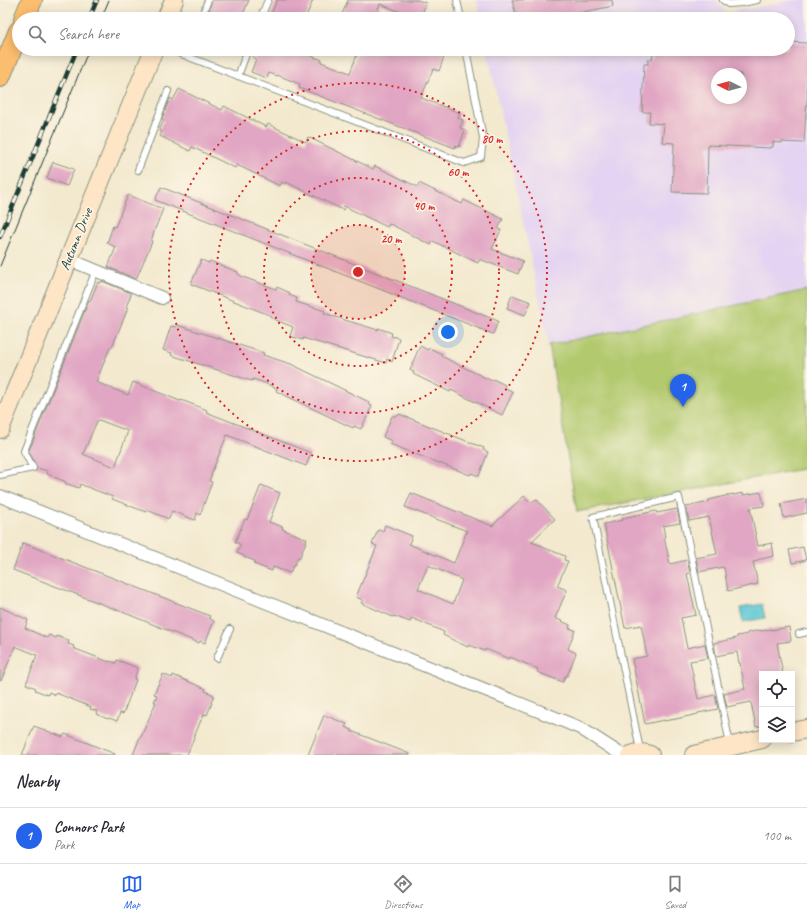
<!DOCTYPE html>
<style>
:root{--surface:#fff;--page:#f7f7f7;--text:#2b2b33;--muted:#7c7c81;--line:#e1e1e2;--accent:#2563eb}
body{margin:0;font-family:Caveat,sans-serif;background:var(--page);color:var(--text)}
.controls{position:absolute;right:12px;bottom:12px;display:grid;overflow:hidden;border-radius:0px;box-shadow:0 2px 10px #0003}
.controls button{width:36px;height:36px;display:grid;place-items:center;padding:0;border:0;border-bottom:1px solid var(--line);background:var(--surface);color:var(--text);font:20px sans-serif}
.compass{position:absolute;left:711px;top:68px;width:36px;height:36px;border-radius:50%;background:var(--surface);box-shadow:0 2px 10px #0003;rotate:276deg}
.you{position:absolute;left:448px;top:332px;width:14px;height:14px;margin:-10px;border:3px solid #fff;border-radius:50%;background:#1a73e8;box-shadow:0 0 0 6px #1a73e833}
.badge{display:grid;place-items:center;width:26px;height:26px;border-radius:50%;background:var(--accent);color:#fff;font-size:13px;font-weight:700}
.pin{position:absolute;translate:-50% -33px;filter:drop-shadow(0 1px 2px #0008)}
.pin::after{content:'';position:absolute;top:21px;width:14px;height:12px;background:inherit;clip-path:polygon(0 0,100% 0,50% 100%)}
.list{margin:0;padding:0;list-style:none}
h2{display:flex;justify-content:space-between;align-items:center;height:52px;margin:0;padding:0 16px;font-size:17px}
h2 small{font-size:13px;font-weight:400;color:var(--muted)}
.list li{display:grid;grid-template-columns:26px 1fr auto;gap:12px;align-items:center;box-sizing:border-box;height:56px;padding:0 16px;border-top:1px solid var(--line)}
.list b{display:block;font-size:15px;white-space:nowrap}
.list p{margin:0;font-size:13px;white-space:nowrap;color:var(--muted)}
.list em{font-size:13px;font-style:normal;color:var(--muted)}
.icon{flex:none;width:22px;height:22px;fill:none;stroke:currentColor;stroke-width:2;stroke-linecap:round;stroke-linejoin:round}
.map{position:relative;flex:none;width:807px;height:755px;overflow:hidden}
.search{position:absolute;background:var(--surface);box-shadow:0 2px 10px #0003;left:12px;right:12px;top:12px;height:44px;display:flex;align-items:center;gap:10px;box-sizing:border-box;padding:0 14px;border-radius:22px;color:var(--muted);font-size:15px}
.sheet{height:108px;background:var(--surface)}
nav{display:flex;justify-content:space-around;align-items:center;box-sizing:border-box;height:56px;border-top:1px solid var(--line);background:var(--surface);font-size:11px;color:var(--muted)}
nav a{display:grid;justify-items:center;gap:2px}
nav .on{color:var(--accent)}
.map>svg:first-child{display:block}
.built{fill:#e4d3f2;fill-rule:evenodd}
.green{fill:#b2c96e;stroke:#688351}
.water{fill:#5cc8d3;stroke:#3e8284}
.building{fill:#e1a6c3;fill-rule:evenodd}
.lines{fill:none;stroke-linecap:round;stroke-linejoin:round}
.lane-casing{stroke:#899382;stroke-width:8}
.street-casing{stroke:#899382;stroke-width:14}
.secondary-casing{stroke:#899382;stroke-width:20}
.primary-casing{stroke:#899382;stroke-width:22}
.lane{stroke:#fff;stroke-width:6}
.street{stroke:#fff;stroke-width:12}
.secondary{stroke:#fde5c5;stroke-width:18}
.primary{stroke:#fbbd6e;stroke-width:20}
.tram{stroke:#1f3d34;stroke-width:1}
.rail-casing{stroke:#1f3d34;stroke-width:4.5}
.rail{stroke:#fcf5e5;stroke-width:3;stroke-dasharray:9;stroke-linecap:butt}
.ring{fill:none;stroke:#d62828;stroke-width:2;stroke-dasharray:2 4}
.labels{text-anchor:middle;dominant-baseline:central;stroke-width:3.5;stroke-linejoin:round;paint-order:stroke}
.street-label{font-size:14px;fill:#1f3d34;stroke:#fcf5e5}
.centre{fill:#d62828;stroke:#fcf5e5;stroke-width:2}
.ring-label{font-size:12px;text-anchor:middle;font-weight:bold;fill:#d62828;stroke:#fcf5e5;stroke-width:3.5;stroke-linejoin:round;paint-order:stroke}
</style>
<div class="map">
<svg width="807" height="755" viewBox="0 0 807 755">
<rect width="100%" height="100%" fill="#fcf5e5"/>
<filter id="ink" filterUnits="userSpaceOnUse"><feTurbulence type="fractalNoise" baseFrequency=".025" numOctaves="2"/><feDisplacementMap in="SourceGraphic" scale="8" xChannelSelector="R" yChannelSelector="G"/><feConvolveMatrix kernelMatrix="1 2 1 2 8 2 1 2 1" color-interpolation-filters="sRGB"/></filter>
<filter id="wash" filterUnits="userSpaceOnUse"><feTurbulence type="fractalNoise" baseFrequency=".012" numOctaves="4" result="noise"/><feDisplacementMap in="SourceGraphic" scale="16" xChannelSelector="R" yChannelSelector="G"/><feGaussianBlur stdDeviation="0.9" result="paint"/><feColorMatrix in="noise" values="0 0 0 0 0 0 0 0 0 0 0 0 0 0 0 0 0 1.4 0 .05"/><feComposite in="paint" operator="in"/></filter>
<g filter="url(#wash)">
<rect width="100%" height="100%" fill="#f3e9cf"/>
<path class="built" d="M477,0H716L726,13L794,0H807V290L549,345L487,49H788V19H481ZM717,74H741V98H717Z"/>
<path class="green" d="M807,290V468L577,512L549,345Z"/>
<path class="water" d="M762,604L765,618L743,622L740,608Z"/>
<g id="blocks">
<g class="building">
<path d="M212,0H249L241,19H207L211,10L209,9Z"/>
<path d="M277,0H313L305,19H269Z"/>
<path d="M348,0H418L426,3L420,19L380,4L374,19H340Z"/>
<path d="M512,0H612L613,6L550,19H517Z"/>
<path d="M788,42L807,43V100L804,143L781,142V143L773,142V147H771L770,148L708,145L707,193L672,192L674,143L662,142L664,124L649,123L650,112H642L644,64H648V60H652L653,53L664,54V51L669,52V49H788ZM717,74H741V98H717Z"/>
<path d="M257,49H293L322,60L321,62L350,73L359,49H444L443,53L445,54L439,71L433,69L421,98L460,113L458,118L463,120L460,128L465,130L459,147L456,145L455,148L299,88L300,84L277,75V76L269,73L267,78L251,72L256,59L253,58Z"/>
<path d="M179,89L222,110L224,106L266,127L268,124L306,142L308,137L373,169L375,166L418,187L419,183L462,204L464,200L503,219L498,229L501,230L492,249L523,261L518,274L482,260H479L478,263L437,243L433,241L431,245L392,225L389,224L387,227L344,206L343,210L286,182L285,184L282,182L280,186L237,165L235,168L192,147L190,151L160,136L162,132L159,131L164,120L162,119L170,98L173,100Z"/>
<path d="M53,162L74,169L67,186L47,178Z"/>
<path d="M161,187L498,321L493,334L155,200Z"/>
<path d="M128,195L163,209L155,229L151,241L152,242L136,279L108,267L116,247L107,243L113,226L115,227Z"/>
<path d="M201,260L209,263L210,261L238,272V274L243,277L276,289L277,287L290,293L289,295L297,298L296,302L325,311L324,313L345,320L378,330V328L392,333L391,336L399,338L392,362L387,359L386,363L303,338V340L290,336L293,327L271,318L272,316L191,284Z"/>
<path d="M102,281L131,293L130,295H131L126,307L128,308L112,347H110L96,382L128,395L133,382L180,401L181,400L207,410L206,412L311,453L306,466L227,435L211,474H212L209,481L212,482L200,515L197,513L195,520L172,511L169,519L147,510L146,512L112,499L113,497L87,487L80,484L79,488L65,483L66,482L47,474L48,471L37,468L29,451L89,300L90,301L98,282L101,283ZM99,420L128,431L115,467L83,454L97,421H98Z"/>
<path d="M512,295L531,302L525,315L507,308Z"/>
<path d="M177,325L264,353L263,355L291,364L369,402L368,404L372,406L361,429L354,426L353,428L276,391L277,389L265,383L253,379L252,381L171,355L172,353L163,350L171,326L176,327Z"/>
<path d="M420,346L428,350L429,348L442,354L441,356L461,366L492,381L493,379L505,385L504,387L513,392L502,415L451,390L450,392L413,374L414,372L410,370L413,364H412Z"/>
<path d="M399,414L484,448L483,450L488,452L479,476L471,473L470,475L390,444L392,441L383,437L392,416H398Z"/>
<path d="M261,485L280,493L269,522L283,527L282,529L307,539L300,557H298L294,566H293L290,573L273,567L272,571L254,564L255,561L244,557V556L237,553L241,545L235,542L245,519L247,520Z"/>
<path d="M761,492L764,506L750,508L758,546L772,543L774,556L757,560V561L753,562L758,584L728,591L724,568H723V567L699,572L696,558L717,554L709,517L689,521L686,507L709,502V500L733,494V495L743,493V495Z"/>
<path d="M411,493L492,526L524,496L531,503L536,499L555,519L531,542L543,546L542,547L565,556L564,560L568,561L557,586L567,590L555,618L570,625L569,628L575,630L568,649L576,653L567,676H565L563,682L537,672L538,669L510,657L509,659L486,649L485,651L469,645L468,647L457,642L443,635L444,632L412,618L410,622L394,616L393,617L361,603L363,600L356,597L377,546L372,544L378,530L383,531L385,525L412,536L409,544L454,563L467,531L405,507ZM428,565L462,580L453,604L418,589Z"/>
<path d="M807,499V513L784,518L781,504Z"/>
<path d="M677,509L680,523L663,526L665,537H664L670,564L687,560L690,573L687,574L696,615L681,618L687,648L705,644L708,658L690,661L698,699L715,695L718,709L698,713V714L676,719L664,721V720L645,724L632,659L647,656L641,625L625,628L604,524L623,520V518L646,513L656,511L657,513Z"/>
<path d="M23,543L108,576L210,616L209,618L214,621L205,643L200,641L199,643L115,609L13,570Z"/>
<path d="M803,547L806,560L792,563L789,550Z"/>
<path d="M0,607L28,620L25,628L47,638L49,635L56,638L57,636L69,641L68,644L74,646L73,648L109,662V661L116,663L117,660L138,668L134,679L136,680L123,714L120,713L117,721L109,718L108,719L96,714L97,711L90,709L91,707L56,693V695L49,692L48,695L35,690L36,688L26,684L37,655L15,646L1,681L0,680Z"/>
<path d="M789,627L791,641L777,643L783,674H762V726L756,727L751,702L727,707L724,694L745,689L740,663H739L737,652L716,656L714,643L737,638V636L748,634L747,633L760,630L761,631L771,629V630Z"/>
<path d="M163,674L172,678L173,675L206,689L205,691L214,695L211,703H212L207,715L204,714L202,720H201L187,755H133L140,737H141L156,702H154L157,695L154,694Z"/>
<path d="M324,715L347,724L345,727L352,730L351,731L410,754V755H308Z"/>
<path d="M34,726L63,737L65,734L115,754V755H22Z"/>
</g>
</g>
</g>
<g filter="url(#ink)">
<use href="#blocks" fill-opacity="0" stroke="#899382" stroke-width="1"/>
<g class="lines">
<defs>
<g id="lane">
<path d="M457,0L461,19"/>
<path d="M723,0L728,4L742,3L757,0"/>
<path d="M388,17L392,19"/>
<path d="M201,19L208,0"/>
<path d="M260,19L268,0"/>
<path d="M168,49L464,163L481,157L483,138L466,49"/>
<path d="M238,76L248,49"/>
<path d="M138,170L168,91"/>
<path d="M0,475L33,468L24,451L96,270"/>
<path d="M799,634L807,632"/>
<path d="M217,658L230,629"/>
<path d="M640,750L593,517L679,497L730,744"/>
</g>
<g id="street">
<path d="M68,259L162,298"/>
<path d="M0,496L551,716L580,728L622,755"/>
</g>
<g id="secondary">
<path d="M166,19L174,0"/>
<path d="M0,429L154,49"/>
<path d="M792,732L807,729"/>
<path d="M631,755C638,752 643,752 650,755"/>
<path d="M694,755L762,739"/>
</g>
<g id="primary">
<path d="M24,19L32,0"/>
<path d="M0,77L19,31"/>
</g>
</defs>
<use href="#lane" class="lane-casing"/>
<use href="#street" class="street-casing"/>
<use href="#secondary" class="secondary-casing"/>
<use href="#primary" class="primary-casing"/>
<use href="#lane" class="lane"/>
<use href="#street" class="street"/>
<use href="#secondary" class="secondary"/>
<use href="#primary" class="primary"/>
<g class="tram">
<path d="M101,19L109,0"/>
<path d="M0,266L89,49"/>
</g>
<defs>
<g id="rail">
<path d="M89,19L97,0"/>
<path d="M0,237L77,49"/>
</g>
</defs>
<use href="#rail" class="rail-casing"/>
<use href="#rail" class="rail"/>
</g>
</g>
<circle cx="358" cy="272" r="47" fill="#d62828" fill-opacity=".12"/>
<g class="ring">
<circle cx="358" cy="272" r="47"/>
<circle cx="358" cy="272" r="94"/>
<circle cx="358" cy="272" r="141"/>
<circle cx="358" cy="272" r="189"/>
</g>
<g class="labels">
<g class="street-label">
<text transform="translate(76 239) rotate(-68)">Autumn Drive</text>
</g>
</g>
<circle cx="358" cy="272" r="6" class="centre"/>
<g class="ring-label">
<text x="492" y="143">80 m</text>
<text x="458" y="176">60 m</text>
<text x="424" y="210">40 m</text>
<text x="391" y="243">20 m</text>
</g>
</svg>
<div class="controls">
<button><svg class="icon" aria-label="locate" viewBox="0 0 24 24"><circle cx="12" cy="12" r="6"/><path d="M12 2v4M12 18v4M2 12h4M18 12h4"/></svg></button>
<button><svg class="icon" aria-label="layers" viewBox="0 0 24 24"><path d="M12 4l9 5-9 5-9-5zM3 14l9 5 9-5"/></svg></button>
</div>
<svg class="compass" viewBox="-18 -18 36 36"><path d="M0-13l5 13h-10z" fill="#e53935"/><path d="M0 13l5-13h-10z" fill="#7c7c81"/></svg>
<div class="you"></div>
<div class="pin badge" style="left:683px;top:407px">1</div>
<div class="search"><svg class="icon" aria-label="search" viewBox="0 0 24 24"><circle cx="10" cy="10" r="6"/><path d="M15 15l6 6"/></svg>Search here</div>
</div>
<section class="sheet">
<h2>Nearby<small></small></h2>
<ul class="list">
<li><span class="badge">1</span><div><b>Connors Park</b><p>Park</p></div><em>100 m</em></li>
</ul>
</section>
<nav>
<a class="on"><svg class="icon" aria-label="map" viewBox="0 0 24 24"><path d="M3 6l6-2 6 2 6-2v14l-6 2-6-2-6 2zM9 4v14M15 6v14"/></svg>Map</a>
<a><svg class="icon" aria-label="directions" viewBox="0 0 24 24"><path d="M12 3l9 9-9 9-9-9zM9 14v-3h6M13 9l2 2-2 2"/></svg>Directions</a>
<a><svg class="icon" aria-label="saved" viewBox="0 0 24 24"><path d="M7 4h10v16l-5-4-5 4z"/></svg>Saved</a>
</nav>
